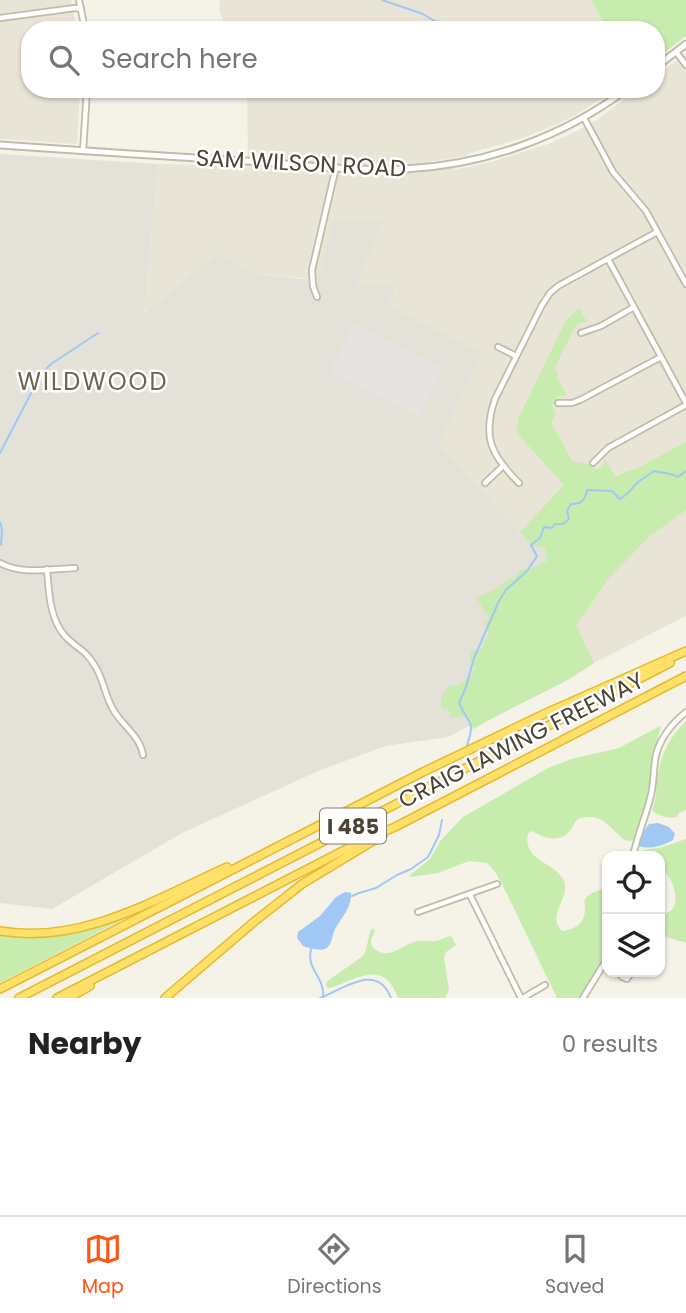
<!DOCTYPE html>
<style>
:root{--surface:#fff;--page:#f2f2f2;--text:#222;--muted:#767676;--line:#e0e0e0;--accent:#ff5515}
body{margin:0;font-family:Poppins,sans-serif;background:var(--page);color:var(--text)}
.controls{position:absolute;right:21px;bottom:21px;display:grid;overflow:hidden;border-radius:14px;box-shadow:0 2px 5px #0004}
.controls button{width:63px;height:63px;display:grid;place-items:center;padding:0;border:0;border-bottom:2px solid var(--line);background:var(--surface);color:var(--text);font:35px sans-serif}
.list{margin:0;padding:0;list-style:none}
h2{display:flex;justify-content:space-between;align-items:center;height:91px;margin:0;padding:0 28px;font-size:30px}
h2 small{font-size:23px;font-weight:400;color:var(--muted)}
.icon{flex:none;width:38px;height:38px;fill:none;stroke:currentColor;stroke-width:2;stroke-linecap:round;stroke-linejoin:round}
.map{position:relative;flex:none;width:686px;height:998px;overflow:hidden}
.search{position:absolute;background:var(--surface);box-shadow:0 2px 5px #0004;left:21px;right:21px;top:21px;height:77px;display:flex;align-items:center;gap:18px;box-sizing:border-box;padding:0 24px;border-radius:28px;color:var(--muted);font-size:26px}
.sheet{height:217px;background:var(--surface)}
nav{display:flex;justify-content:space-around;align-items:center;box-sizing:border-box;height:98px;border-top:2px solid var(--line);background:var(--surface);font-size:19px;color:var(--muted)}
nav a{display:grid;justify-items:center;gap:4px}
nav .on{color:var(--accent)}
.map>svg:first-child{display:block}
.residential{fill:#e9e5d6}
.industrial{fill:#e4e1d9}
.green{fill:#c8ebae}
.parking{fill:#e6e4e0}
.water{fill:#a1c8f5}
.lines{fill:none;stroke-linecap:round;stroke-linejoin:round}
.stream{stroke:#a1c8f5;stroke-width:2}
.minor-casing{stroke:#c1bcaa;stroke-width:8}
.tertiary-casing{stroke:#c1bcaa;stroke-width:9}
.motorway-casing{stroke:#e6ba30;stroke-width:10}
.minor{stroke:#fff;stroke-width:4.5}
.tertiary{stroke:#fff;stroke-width:5}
.motorway{stroke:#ffe069;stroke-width:7}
.labels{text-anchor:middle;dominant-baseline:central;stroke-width:5;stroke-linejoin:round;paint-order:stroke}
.shield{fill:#fff;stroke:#807c72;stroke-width:2}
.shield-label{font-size:21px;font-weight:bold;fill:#494436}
.street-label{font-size:23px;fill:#494436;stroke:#fff}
.neighbourhood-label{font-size:24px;letter-spacing:2px;fill:#6c634d;stroke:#fff}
</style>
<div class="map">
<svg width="686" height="998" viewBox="0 0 686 998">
<rect width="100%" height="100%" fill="#f5f2e8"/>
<g class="residential">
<path d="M0,0H71L77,30H30V89H80L77,144L0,139Z"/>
<path d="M220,0H591L608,30H227L219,9Z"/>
<path d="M686,53V616L594,663L570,679L507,710L473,729L471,725L531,545L439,443L483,353L387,306L396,288L252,273L218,254L144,314L158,164L242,166L355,175H391L455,167L454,170L491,162L548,144L579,130L596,120L639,89H656V76Z"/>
<path d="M247,89H616L579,113L558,124L523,138L467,154V156L413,164H338L248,158Z"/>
</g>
<path class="industrial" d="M0,154L158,164L144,314L218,253L252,273L318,281L333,221H383L356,284L396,287L388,306L483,353L439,443L531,545L545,548L547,561L539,566L519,570L515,579L476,598L491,619L489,634L483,642V648L474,666L472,676L466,677L461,684L449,686L450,711L463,716L471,725L448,737L385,746L318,771L182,833L52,909L0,903Z"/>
<g class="green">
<path d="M591,0H686V36L656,59V30H608Z"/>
<path d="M579,308L587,322H582L576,325L555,367L559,381L567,396C555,393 548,404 556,413L551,422L572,461C576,462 583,463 587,464C594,468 595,472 603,466L605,459L616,477L627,471L634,470L686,442V510L650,536L609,578L576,625L594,663C556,689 513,706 473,729L471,725L463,716L451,718L450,711L442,708L441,698L448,686L461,684L466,677L472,676L474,667L470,660L471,651L483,648V642L489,634L485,623L490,619L476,598L494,589L511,578L515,579L519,570L539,566L547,561L545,548L531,545L520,532L564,485L516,432L519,417L566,320Z"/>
<path d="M686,721V810L679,813L677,817C670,819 657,816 652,810C656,801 656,792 657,782C659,757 669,738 686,721Z"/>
<path d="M660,726H661L653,756L647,798L635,839C620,849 612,816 589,817C572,818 577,823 569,832C559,843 543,838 533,831L528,833C522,861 554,862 563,879C573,896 545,914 562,931C575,930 585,923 585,909C585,905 583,902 586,898C590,892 601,890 607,888V954L580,998H557L509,898L496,873L487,863L469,861L438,873L410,877L409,876L430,859L441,840L463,817L548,768L571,759L619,748Z"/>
<path d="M686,839V943L660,935V914C686,914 675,878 660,867V856H640V854L643,850L659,848Z"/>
<path d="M125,916L126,918L0,983V933C27,937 56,937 83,931C97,928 111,921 125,916Z"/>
<path d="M372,928L375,931C371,938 368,945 376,950C391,960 404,943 418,941C424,940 430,942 435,941C441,940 446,937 451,936L456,945L446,952L444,957L449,990L445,998H398C384,958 357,979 330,988L326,987V983L329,980L363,956C369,948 366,939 372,928Z"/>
</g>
<path class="parking" d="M354,324L442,368L419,416L330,372Z"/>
<g class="water">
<path d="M658,823L669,827L675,834L673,840C663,846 649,850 639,846L644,831L649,824Z"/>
<path d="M345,892L351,893C352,907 342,917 335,929C332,935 332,946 325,949C319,951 309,948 303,946L297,938L298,932L320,916L336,897Z"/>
</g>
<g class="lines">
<g class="stream">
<path d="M382,0L423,14L449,30"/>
<path d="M0,453L41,374L51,364L98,333"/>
<path d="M0,522L2,529L1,545"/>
<path d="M467,745C476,720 468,724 459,703L466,687L474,658L499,601L506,590L527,571L537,556L531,545L540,538L544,527L552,528L555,524H563L569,519L567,511L571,504C581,504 585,501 587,490L612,491L620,499L628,493L638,482L654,471C662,473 671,473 678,477L686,471"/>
<path d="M352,896L359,893L376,888L397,875L411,869L428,857L439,835L442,820"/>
<path d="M311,949C306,970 325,977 323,997"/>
<path d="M320,998C342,990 377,961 391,998"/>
</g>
<defs>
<g id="minor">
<path d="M79,0L85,30"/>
<path d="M0,18L75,8L81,9"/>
<path d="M676,52L686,65"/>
<path d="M584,118L613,172L646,211L686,284"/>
<path d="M83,151L87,89"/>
<path d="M608,259L686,403"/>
<path d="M317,297L313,286L312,270L336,167"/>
<path d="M581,333L601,326L634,307"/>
<path d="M498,347L516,356"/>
<path d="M558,403H572L580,400L661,357"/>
<path d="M593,463L608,448L686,405"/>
<path d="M485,483L503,466"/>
<path d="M519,483C491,455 482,437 495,399L542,305L550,293L558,286L657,232"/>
<path d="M0,563C21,575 51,569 75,568"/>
<path d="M47,569C49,591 49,618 65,636C76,648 85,649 95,666C104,680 105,697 114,711C123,726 140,736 143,755"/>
<path d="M633,856C637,837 645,818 650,799C654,786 653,774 655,761C657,742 671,724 686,712"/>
<path d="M470,895L521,998"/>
<path d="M418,912L497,884"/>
<path d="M619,972L622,977L627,979L632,972"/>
<path d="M523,998L545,985"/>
<path d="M583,998L607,959"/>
</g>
<g id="tertiary">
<path d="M656,67L686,44"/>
<path d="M0,145C82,151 163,156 245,161C298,164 352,172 405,169C485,165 563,137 627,89"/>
</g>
<g id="motorway">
<path d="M0,931C81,945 156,899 227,867"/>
<path d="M0,989L423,772L546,713L686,651"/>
<path d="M19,998L670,663"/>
<path d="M57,998L366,839L395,827L686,676"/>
<path d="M69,998L90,986"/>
<path d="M165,998L255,921L302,884L383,835"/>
</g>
</defs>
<use href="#minor" class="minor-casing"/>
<use href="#tertiary" class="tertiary-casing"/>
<use href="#motorway" class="motorway-casing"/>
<use href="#minor" class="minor"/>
<use href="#tertiary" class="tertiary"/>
<use href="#motorway" class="motorway"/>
</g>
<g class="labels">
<rect class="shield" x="320" y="808.5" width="66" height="35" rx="5"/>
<g class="shield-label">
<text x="353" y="826">I 485</text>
</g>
<g class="street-label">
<text transform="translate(301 163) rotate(3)">SAM WILSON ROAD</text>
<text transform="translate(521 740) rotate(-27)">CRAIG LAWING FREEWAY</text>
</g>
<g class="neighbourhood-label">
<text x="93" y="381">WILDWOOD</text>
</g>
</g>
</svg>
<div class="controls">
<button><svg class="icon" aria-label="locate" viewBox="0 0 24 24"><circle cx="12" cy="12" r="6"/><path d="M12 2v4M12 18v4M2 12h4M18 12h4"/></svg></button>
<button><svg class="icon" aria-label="layers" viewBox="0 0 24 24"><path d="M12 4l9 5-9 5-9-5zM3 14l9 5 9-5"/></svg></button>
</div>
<div class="search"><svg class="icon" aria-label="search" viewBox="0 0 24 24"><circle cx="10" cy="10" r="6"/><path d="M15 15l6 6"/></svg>Search here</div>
</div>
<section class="sheet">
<h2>Nearby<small>0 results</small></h2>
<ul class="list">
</ul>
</section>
<nav>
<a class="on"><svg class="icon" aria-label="map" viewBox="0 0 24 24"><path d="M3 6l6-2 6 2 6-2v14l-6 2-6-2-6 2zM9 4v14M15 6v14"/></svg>Map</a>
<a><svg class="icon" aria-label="directions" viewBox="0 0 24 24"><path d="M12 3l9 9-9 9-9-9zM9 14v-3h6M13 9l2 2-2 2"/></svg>Directions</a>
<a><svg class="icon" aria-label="saved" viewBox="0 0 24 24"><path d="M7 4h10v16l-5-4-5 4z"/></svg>Saved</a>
</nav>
